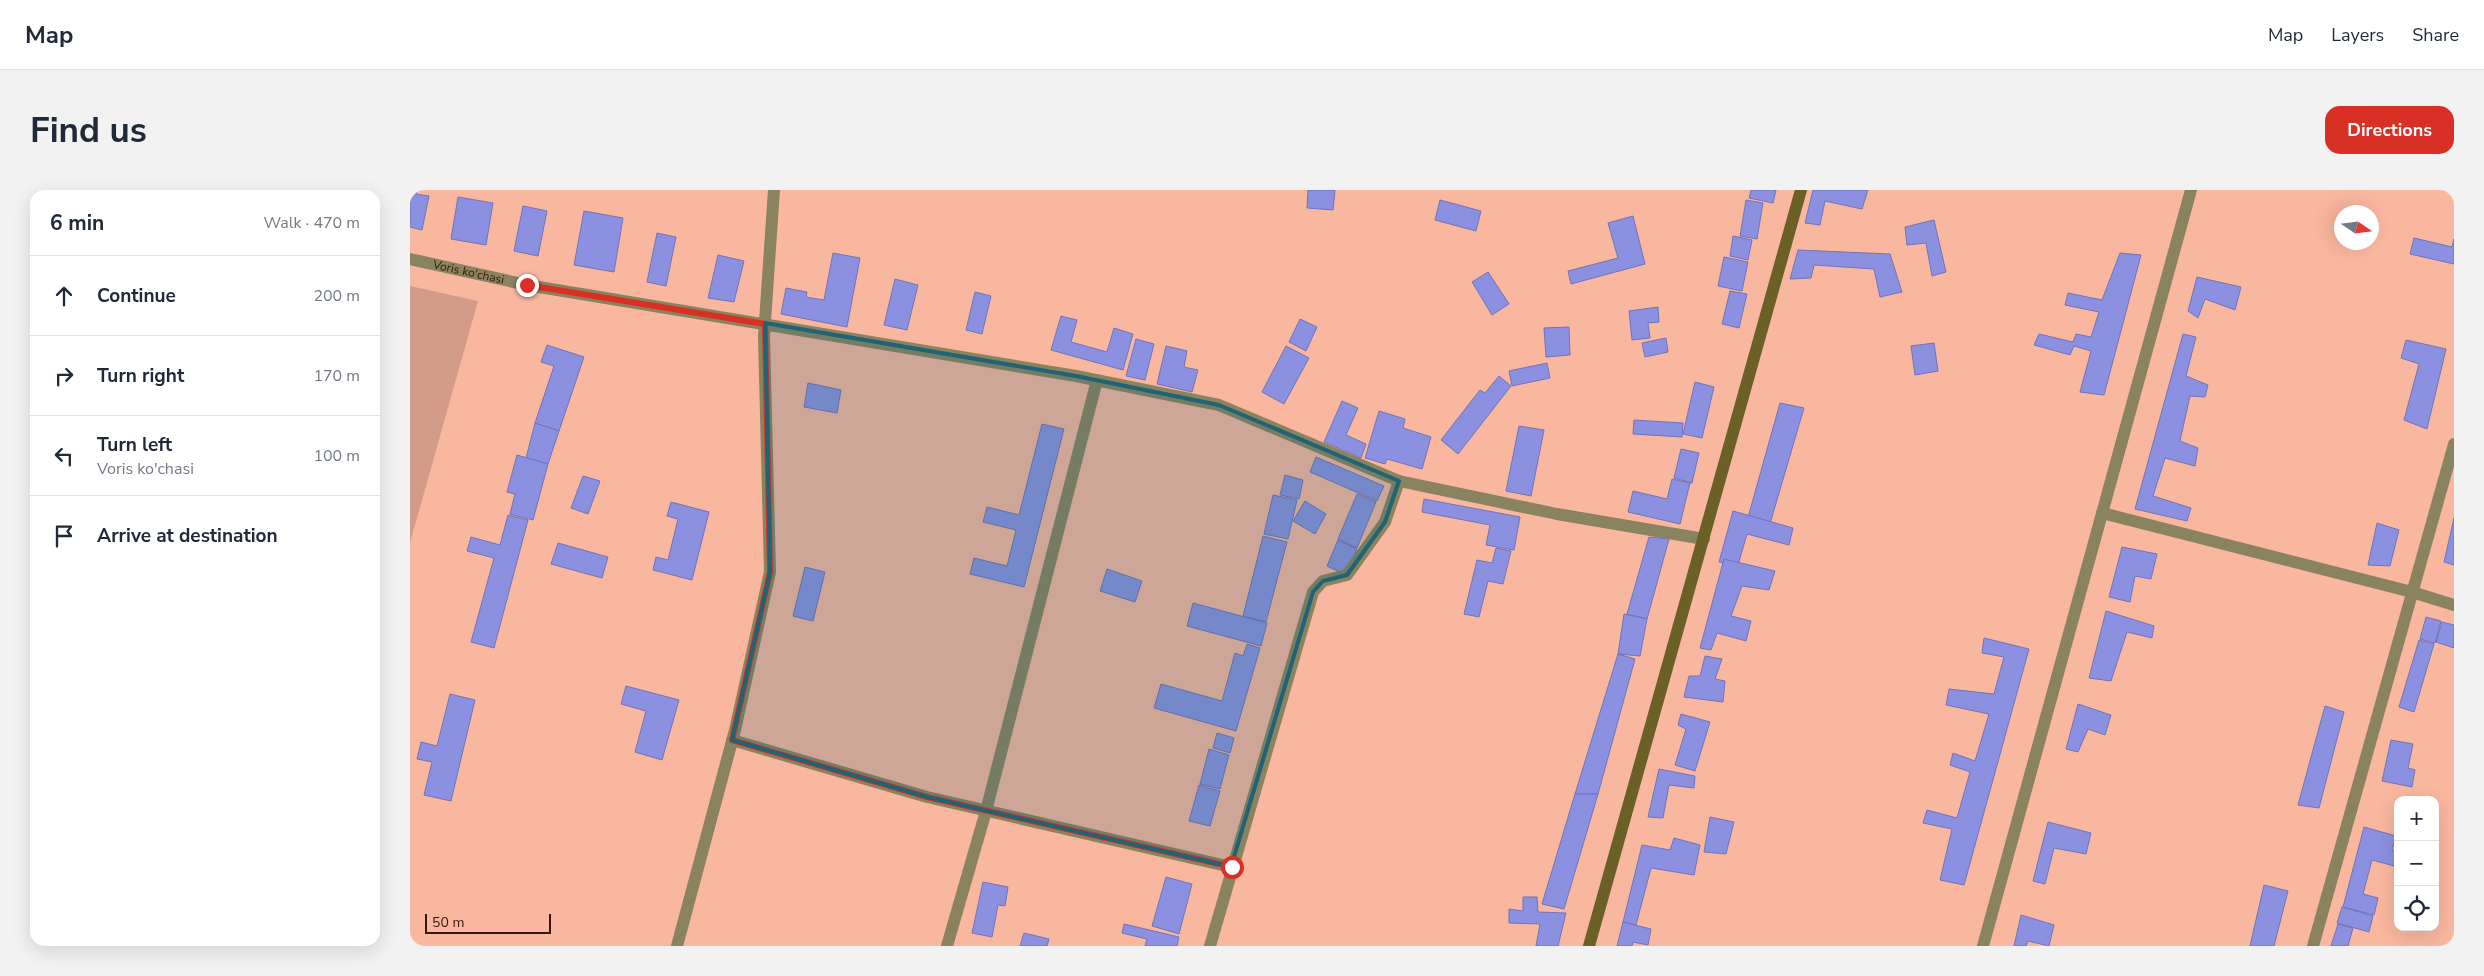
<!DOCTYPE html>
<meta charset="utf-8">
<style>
:root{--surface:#fff;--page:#f2f2f3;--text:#1f2937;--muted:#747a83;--line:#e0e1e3;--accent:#d93025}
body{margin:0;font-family:"Nunito Sans",sans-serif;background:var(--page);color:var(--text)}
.controls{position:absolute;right:15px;bottom:15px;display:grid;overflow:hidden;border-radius:10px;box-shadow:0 5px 20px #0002}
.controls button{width:45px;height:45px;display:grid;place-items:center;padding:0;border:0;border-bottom:1px solid var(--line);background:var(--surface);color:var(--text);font:25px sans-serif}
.compass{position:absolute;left:1924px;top:15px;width:45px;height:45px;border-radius:50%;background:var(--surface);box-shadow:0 5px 20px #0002;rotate:103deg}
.scale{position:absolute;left:15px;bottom:12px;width:126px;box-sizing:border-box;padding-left:5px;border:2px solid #35170c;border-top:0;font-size:14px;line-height:18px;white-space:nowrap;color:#35170c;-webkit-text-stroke:4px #fab7a0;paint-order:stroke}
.stop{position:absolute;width:15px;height:15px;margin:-11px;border:4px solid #d93025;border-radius:50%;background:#fff}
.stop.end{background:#d93025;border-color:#fff;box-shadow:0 1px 5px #0008}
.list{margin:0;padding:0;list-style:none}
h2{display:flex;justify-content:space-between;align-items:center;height:65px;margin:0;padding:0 20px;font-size:21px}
h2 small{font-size:16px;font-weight:400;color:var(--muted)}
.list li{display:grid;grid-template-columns:32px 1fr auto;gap:15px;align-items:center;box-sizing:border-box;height:80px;padding:0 20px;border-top:1px solid var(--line)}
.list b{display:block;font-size:19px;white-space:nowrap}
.list p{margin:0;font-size:16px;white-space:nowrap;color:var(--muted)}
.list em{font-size:16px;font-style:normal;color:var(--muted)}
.icon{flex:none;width:28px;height:28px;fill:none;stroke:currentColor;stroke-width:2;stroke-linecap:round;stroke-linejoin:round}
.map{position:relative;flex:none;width:2044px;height:756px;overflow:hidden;border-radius:15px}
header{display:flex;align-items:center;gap:30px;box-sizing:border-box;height:70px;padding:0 25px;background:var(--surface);border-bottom:1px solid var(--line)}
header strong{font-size:24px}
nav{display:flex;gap:28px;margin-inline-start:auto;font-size:18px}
.intro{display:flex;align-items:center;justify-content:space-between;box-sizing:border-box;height:120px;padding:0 30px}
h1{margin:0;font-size:35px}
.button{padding:12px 22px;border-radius:15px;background:var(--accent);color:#fff;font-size:18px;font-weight:700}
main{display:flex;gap:30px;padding:0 30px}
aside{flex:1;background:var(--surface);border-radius:15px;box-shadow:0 5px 20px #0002}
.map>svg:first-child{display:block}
.green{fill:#d29c89}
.building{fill:#8b91e0;stroke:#6f74b9}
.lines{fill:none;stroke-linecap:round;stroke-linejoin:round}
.street{stroke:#8a835f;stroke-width:12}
.secondary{stroke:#6b6127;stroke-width:12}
.route{stroke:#d93025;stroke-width:6}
.marked{fill:#1f6375;fill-opacity:0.2;stroke:#1f6375;stroke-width:4;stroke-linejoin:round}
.labels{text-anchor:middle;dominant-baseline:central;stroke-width:4.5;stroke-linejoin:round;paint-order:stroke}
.street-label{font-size:12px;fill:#35170c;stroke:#fab7a0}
</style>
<header>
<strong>Map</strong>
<nav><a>Map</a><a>Layers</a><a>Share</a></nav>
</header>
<div class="intro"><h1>Find us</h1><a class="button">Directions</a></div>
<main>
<aside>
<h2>6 min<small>Walk · 470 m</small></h2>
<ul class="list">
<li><svg class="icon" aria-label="ahead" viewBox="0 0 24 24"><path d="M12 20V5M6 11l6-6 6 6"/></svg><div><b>Continue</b></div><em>200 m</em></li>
<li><svg class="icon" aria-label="right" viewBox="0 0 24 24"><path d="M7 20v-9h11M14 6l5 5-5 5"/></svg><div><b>Turn right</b></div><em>170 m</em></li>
<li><svg class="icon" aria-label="left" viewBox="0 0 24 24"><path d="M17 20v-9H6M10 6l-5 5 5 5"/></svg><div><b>Turn left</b><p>Voris ko'chasi</p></div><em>100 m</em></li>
<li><svg class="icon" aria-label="arrive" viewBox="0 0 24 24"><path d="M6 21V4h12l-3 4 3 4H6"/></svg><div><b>Arrive at destination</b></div></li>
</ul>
</aside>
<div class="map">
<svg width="2044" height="756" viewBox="0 0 2044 756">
<rect width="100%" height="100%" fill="#fab7a0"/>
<path class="green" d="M0,96L68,111L0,353Z"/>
<g class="building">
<path d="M0,0H7L6,4L19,6L12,40L0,37Z"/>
<path d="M898,0H925L923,20L897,18Z"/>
<path d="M1341,0H1366L1363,13L1339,8Z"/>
<path d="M1403,0H1458L1452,19L1415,11L1410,35L1395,33Z"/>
<path d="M48,7L83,13L76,55L41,49Z"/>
<path d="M1030,10L1071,21L1066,41L1025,30Z"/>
<path d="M1336,10L1353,13L1347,49L1330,46Z"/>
<path d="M113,16L137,21L128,66L104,61Z"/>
<path d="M174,21L213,28L204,82L164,75Z"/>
<path d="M1223,26L1235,74L1161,94L1158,81L1208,68L1198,33Z"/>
<path d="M1524,30L1536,82L1522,86L1516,53L1497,55L1495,37Z"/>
<path d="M247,43L266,47L256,96L237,92Z"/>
<path d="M1323,46L1342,50L1338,70L1320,66Z"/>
<path d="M2004,48L2042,57L2044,49V74L2000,64Z"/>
<path d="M1388,60L1480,64L1492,102L1470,107L1464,79L1404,75L1401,88L1380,89Z"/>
<path d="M423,63L450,68L437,137L371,124L376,98L397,102L396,107L414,110Z"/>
<path d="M1710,63L1731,65L1694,205L1670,202L1681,161L1664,156L1660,165L1624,155L1629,144L1663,152L1666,144L1681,147L1689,122L1655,115L1658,103L1692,110Z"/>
<path d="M308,65L334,71L324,112L298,108Z"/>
<path d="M1314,67L1338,72L1332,101L1308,96Z"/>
<path d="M1078,82L1099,114L1082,125L1062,92Z"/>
<path d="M1787,87L1831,97L1825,120L1795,109L1788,128L1778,121Z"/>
<path d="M485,89L508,95L497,140L474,135Z"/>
<path d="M1320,101L1337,104L1329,138L1312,134Z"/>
<path d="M565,102L581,106L572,144L556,140Z"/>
<path d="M1248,117L1249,132L1238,133L1240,148L1222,150L1219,121Z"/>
<path d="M651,126L667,130L661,152L697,162L704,138L723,144L713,180L641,160Z"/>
<path d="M890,129L907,137L896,161L879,152Z"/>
<path d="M1159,137L1160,165L1136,167L1134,138Z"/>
<path d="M1773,144L1786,147L1776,186L1798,195L1795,207L1780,206L1770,251L1788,258L1785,276L1755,268L1743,306L1781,318L1777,331L1725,319Z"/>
<path d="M1256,148L1258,162L1235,167L1232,153Z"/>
<path d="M726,149L744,154L735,190L716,186Z"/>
<path d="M1996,150L2036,159L2017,239L1994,230L2009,174L1991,168Z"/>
<path d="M1524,153L1528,181L1505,185L1501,156Z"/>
<path d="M137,155L174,167L149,241L125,233L144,176L131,172Z"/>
<path d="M756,156L777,161L774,177L788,180L782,202L747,194Z"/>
<path d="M876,156L899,168L874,214L852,202Z"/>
<path d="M1137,173L1140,188L1102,196L1099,181Z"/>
<path d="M1089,186L1101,196L1048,264L1031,250L1070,200L1075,203Z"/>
<path d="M1285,192L1304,197L1292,248L1273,244Z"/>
<path d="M398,193L431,200L427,223L394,217Z"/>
<path d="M932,211L948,218L936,245L956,254L951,268L914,252Z"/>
<path d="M1370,213L1394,218L1359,337L1337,331Z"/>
<path d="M969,221L995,229L993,238L1021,247L1012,279L977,269L975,274L955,268Z"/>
<path d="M1224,230L1273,233L1272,247L1223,244Z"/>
<path d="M125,233L149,241L138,274L116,268Z"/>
<path d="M632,234L654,239L614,397L560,384L564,368L597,376L606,340L573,332L577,317L609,325Z"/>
<path d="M1109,236L1134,240L1121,306L1096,301Z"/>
<path d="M1271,259L1289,263L1282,293L1264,288Z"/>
<path d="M107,265L138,274L123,330L100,324L105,304L97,302Z"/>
<path d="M906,267L974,296L967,311L900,282Z"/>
<path d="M875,285L893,290L889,309L870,305Z"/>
<path d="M173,286L190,291L178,324L161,318Z"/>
<path d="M1262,289L1280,293L1270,334L1218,322L1223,301L1257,309Z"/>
<path d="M947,304L966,312L947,358L928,349Z"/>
<path d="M863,305L887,310L878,349L854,344Z"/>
<path d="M1014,309L1110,327L1104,360L1076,355L1080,335L1012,322Z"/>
<path d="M895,311L916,324L905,344L883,331Z"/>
<path d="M261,312L299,322L282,390L243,380L246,367L258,370L268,329L257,326Z"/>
<path d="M1323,321L1383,338L1379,355L1337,344L1328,375L1309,372Z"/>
<path d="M98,325L118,330L84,458L61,452L84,368L57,361L61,347L90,355Z"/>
<path d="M2044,328V375L2034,372Z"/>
<path d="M1967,333L1989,340L1980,376L1958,375Z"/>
<path d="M853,346L877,352L856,432L833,426Z"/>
<path d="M1239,347L1259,349L1237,429L1217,424Z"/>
<path d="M928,350L947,359L936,385L917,376Z"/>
<path d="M148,353L198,367L192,388L141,374Z"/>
<path d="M1712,357L1747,364L1741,389L1725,386L1720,412L1699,407Z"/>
<path d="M1086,358L1101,361L1093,394L1078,391L1069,427L1054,424L1067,370L1082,373Z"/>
<path d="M1314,369L1365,381L1359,400L1332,396L1321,426L1341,431L1336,451L1307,443L1301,460L1290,458Z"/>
<path d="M395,377L415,382L403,431L383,426Z"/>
<path d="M697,379L732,391L725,412L690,401Z"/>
<path d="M783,413L857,433L851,456L777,436Z"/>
<path d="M1696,421L1744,436L1742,448L1717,442L1701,491L1679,488Z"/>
<path d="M1214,424L1237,429L1230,466L1208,464Z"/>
<path d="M2016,427L2031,431L2025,453L2010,449Z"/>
<path d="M2032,432L2044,435V458L2026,452Z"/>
<path d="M1574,448L1619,459L1554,695L1530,690L1542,639L1513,633L1517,620L1547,628L1560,582L1540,575L1543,563L1565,571L1579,524L1536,515L1539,499L1584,504L1594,467L1572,463Z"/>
<path d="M2009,450L2024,454L2004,522L1989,517Z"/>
<path d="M837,454L850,458L826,541L744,518L751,494L812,511L825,463L833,466Z"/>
<path d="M1208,464L1225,469L1188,604H1165Z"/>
<path d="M1295,466L1312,469L1305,489L1315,491L1313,512L1274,507L1279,486H1290Z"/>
<path d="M216,496L269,510L252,570L225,562L236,521L211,514Z"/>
<path d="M40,504L65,510L41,611L14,605L22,572L7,569L11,552L27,556Z"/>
<path d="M1668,514L1701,525L1695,545L1678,539L1668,562L1656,559Z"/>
<path d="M1915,516L1934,522L1909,618L1888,615Z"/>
<path d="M1271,524L1300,532L1285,581L1265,575L1276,539L1268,535Z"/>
<path d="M807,543L824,548L820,563L803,558Z"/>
<path d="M1981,550L2003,554L1998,578L2005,580L2002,597L1972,591Z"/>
<path d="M799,559L819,565L810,599L790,594Z"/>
<path d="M1249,579L1285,586L1284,598L1259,595L1253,628L1238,627Z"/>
<path d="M789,595L810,601L800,636L779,631Z"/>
<path d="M1165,604H1188L1154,719L1132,714Z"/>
<path d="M1300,627L1324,632L1316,664L1294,662Z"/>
<path d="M1638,632L1681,643L1676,664L1644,658L1635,694L1623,691Z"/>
<path d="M1954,637L1986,646L1982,660L1988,661V677L1962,670L1953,704L1968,708L1964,725L1933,717Z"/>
<path d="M1264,648L1290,655L1284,685L1241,678L1226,735L1213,732L1232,655L1260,660Z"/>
<path d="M756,687L782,694L769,744L742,736Z"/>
<path d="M573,692L598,697L595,716L588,715L582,747L562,743Z"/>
<path d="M1854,695L1878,701L1864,756H1840Z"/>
<path d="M1113,707H1127L1128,722L1156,723L1148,756H1126L1130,734L1099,733V719L1113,721Z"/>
<path d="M1932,717L1963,726L1959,742L1927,733Z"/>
<path d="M1611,725L1644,735L1639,756L1618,751L1616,756H1604Z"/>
<path d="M1213,732L1241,739L1238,755L1223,752L1222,756H1207Z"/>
<path d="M714,734L769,747L767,756H735L737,749L712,743Z"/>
<path d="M1928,734L1943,738L1938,756H1921Z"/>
<path d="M614,743L639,749L637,756H610Z"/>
</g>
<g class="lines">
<g class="street">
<path id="s1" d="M0,69L117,95L666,186L809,215L989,291L1147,324L1294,349"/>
<path d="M1692,323L2002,402L2044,415"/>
<path d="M322,550L517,607L821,677"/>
<path d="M267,756L325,540L360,382L354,146L364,0"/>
<path d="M537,756L576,621L687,190"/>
<path d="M800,756L903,402L913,391L937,385L975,332L989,291"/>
<path d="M1573,756L1781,0"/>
<path d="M1903,756L2044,254"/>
</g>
<path class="secondary" d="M1179,756L1391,0"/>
</g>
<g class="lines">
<path class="route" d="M117,95L355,134L360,382L322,550L517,607L822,677"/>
</g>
<path class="marked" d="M355,133L666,186L809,215L989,291L975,332L937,385L913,391L903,402L821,677L517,607L322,550L360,382Z"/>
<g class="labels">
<g class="street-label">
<text stroke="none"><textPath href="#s1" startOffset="60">Voris ko'chasi</textPath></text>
</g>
</g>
</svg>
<div class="controls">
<button>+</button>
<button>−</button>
<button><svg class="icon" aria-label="locate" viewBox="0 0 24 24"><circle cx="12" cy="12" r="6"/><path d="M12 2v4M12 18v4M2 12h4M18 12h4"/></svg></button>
</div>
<svg class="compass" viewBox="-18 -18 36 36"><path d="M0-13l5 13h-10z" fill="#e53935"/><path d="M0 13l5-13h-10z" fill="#747a83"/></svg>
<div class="scale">50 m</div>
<div class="stop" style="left:822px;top:677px"></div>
<div class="stop end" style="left:117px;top:95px"></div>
</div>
</main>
